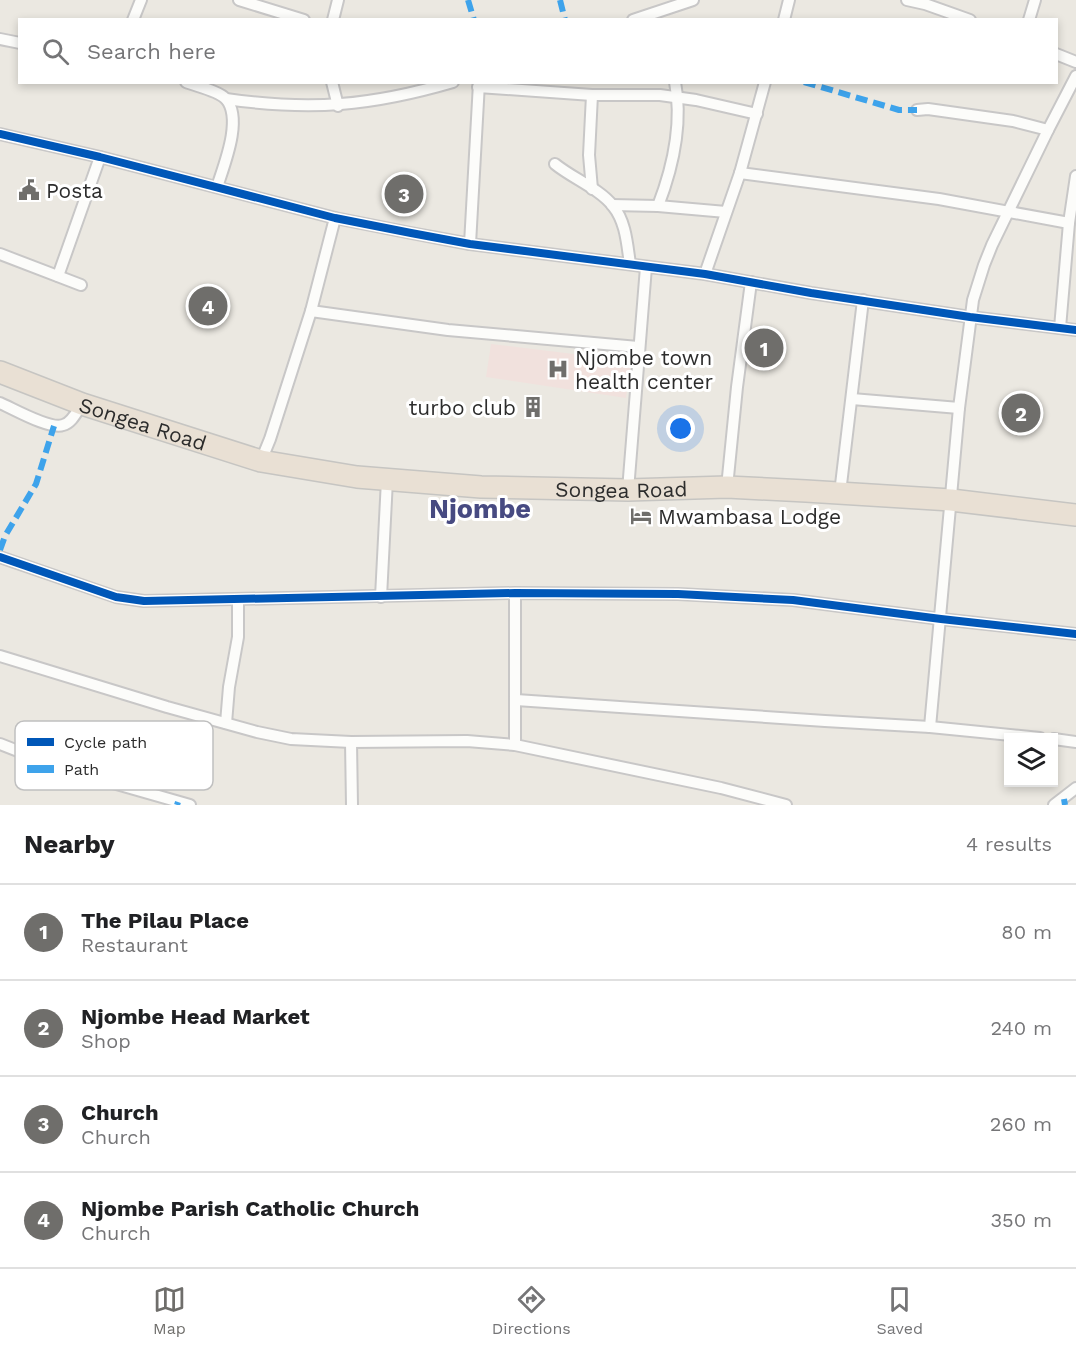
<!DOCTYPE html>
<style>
:root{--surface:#fff;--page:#f6f6f6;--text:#202124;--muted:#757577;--line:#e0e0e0;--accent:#6f6e6b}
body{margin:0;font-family:"Work Sans",sans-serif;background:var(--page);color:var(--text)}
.controls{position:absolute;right:18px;bottom:18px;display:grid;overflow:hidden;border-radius:0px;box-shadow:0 3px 9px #0003}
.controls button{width:54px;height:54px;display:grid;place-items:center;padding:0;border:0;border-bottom:2px solid var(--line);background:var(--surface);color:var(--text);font:30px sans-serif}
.you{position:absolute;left:681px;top:429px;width:21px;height:21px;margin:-15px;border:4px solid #fff;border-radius:50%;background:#1a73e8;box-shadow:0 0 0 9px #1a73e833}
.badge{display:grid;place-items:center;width:39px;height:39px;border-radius:50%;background:var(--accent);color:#fff;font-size:20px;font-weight:700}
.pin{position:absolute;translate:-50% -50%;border:3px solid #fff;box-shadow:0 2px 6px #0006}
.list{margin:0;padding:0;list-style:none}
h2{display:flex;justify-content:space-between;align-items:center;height:78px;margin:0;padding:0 24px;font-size:26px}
h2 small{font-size:20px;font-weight:400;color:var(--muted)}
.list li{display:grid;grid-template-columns:39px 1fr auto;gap:18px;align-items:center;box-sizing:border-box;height:96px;padding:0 24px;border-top:2px solid var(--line)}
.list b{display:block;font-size:22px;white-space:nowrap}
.list p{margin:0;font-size:20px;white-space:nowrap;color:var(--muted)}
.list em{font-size:20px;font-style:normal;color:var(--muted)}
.icon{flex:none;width:33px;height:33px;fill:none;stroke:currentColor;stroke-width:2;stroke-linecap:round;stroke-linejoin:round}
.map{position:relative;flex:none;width:1076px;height:805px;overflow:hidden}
.search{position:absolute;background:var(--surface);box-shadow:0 3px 9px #0003;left:18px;right:18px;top:18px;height:66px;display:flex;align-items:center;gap:15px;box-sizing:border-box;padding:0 21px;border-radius:0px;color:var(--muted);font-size:22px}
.sheet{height:462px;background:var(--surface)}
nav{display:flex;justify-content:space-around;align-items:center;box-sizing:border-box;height:84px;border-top:2px solid var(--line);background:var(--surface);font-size:16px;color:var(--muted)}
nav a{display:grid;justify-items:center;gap:3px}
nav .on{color:var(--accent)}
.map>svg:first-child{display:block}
.medical{fill:#f1e1dd}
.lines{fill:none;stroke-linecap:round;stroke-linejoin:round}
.street-casing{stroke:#c8c7c7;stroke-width:14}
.highway-casing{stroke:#c6c5c2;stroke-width:24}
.street{stroke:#fcfcfa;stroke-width:10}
.highway{stroke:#e9e0d4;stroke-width:21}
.quiet{stroke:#3ea3eb;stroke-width:6;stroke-dasharray:12 6;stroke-linecap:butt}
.cycleway-casing{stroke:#fff;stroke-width:11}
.cycleway{stroke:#0057b8;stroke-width:8}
.labels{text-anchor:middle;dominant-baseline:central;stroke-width:6;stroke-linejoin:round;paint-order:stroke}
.poi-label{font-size:21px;fill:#2c2c2c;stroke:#fff;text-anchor:start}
.street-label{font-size:21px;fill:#2c2c2c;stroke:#fff}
.district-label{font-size:27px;font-weight:bold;fill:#474a81;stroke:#fff}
.key{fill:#fff;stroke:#c0c0c0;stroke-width:1.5}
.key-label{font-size:16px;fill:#2c2c2c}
</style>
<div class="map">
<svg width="1076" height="805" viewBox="0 0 1076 805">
<rect width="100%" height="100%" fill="#ebe8e1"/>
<path class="medical" d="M491,344L631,361L626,398L486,377Z"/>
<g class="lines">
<defs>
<g id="street">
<path d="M239,0L304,20"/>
<path d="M907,0L925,4L970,20"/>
<path d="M133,20L141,0"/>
<path d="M333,20L338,0"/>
<path d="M633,20L693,0"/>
<path d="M784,20L789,0"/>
<path d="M1029,20L1035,0"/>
<path d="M0,39L20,43"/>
<path d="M1056,54L1076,62"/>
<path d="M186,82C196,86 219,91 226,99C243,119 224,165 217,187"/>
<path d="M332,82L338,106"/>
<path d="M478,87L592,95H660L696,100L757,114"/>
<path d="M226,99C311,111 371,106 453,82"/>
<path d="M917,110L928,109L1013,121L1048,130"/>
<path d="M0,134L100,157L335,218L411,233L470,244L705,274L811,293L970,317L1076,330"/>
<path d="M555,164C572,178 600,189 613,206C626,222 627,244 630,264"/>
<path d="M740,173L939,199L1069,223"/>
<path d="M592,189L589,155L592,95"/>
<path d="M612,205L658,206L726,212"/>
<path d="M658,206C673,167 683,124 675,82"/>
<path d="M470,244L479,83"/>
<path d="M0,254L81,285"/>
<path d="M705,274L740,173L765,82"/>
<path d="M58,276L100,157"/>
<path d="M311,311L448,330L638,347"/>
<path d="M1060,328L1069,223L1076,176"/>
<path d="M852,399L959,408"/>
<path d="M0,403C14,409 50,430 63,425C72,423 77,411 82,404"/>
<path d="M261,461L270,439L311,311L335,218"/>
<path d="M727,487L737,387L751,282"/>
<path d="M628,490L646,267"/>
<path d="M840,493L863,300"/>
<path d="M0,557L116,597L144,601L515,593L678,594L793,600L941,619L1076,634"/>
<path d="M515,593V745"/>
<path d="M381,597L387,480"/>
<path d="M0,656L167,707L257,732L291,739L351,742L467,741L515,745L721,788L786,805"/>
<path d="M516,700L825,721L930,727L1040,738"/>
<path d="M226,723L229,687L238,637V599"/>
<path d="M930,727L959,408L973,300L984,265L992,245L1048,130L1076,76"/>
<path d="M1054,739L1076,742"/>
<path d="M351,742L352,805"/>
<path d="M0,744L64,769L190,805"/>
<path d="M1054,805L1076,788"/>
</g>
<g id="highway">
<path id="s1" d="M0,372L82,404L261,461L357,477L481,487L628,490L727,487L806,491L951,500L1076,515"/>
</g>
</defs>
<use href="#street" class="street-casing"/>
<use href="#highway" class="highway-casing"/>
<use href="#street" class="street"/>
<use href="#highway" class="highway"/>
<g class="quiet">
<path d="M468,0L474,20"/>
<path d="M560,0L565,20"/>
<path d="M804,82L899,110H917"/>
<path d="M0,550L5,536L36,484L54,426"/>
<path d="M1064,799L1065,805"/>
<path d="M177,805L178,802"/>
</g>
<defs>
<g id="cycleway">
<path d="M0,134L100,157L335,218L411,233L470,244L705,274L811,293L970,317L1076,330"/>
<path d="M0,557L116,597L144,601L515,593L678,594L793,600L941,619L1076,634"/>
</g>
</defs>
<use href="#cycleway" class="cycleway-casing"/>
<use href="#cycleway" class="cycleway"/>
</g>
<defs>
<symbol id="civic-bare" viewBox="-9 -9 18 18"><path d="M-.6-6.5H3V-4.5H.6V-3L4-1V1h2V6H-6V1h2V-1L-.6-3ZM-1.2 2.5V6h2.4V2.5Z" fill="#6f6e6b" stroke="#fff" stroke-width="2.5" paint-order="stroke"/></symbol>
<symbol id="hospital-bare" viewBox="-9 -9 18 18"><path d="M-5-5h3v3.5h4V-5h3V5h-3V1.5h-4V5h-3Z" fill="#6f6e6b" stroke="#fff" stroke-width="2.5" paint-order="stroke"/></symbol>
<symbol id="building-bare" viewBox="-9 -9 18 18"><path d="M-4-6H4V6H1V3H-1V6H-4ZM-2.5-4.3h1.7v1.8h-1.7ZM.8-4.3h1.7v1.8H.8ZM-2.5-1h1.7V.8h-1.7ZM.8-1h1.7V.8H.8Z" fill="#6f6e6b" stroke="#fff" stroke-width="2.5" paint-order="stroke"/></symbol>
<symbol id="hotel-bare" viewBox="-9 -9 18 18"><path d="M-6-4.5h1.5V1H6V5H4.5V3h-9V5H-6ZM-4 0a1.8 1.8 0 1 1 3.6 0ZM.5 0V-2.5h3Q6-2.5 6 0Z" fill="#6f6e6b" stroke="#fff" stroke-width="2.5" paint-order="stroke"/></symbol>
</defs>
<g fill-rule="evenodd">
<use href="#civic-bare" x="14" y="175" width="30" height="30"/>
<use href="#hospital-bare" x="543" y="354" width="30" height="30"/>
<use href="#building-bare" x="518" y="392" width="30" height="30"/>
<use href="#hotel-bare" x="626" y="501" width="30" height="30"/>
</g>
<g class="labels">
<g class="poi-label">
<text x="46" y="190">Posta</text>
<text x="575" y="357">Njombe town<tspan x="575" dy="24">health center</tspan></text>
<text x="516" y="407" text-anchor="end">turbo club</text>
<text x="658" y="516">Mwambasa Lodge</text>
</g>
<g class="street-label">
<text stroke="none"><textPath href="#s1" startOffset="152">Songea Road</textPath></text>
<text stroke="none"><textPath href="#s1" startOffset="638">Songea Road</textPath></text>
</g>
<g class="district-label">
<text x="480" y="509">Njombe</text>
</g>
</g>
<rect x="15" y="721" width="198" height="69" rx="9" class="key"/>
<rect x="27" y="738" width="27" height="8" fill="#0057b8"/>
<rect x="27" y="765" width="27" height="8" fill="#3ea3eb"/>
<g class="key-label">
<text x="64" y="748">Cycle path</text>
<text x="64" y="775">Path</text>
</g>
</svg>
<div class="controls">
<button><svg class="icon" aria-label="layers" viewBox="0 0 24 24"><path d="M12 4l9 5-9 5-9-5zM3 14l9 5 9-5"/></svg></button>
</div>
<div class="you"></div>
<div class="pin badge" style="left:764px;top:348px">1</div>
<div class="pin badge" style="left:1021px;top:413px">2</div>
<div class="pin badge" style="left:404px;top:194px">3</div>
<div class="pin badge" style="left:208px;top:306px">4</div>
<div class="search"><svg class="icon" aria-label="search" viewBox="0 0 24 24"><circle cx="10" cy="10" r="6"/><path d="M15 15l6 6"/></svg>Search here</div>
</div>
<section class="sheet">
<h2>Nearby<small>4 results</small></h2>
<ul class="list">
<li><span class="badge">1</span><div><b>The Pilau Place</b><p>Restaurant</p></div><em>80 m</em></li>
<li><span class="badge">2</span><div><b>Njombe Head Market</b><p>Shop</p></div><em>240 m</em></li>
<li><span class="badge">3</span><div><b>Church</b><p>Church</p></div><em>260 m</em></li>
<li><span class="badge">4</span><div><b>Njombe Parish Catholic Church</b><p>Church</p></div><em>350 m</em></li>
</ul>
</section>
<nav>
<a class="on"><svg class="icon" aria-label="map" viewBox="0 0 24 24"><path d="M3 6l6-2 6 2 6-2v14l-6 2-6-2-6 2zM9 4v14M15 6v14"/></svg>Map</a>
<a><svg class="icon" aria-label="directions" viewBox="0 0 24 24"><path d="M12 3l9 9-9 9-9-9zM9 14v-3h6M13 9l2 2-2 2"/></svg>Directions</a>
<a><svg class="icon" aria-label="saved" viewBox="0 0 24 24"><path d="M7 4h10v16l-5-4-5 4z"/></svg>Saved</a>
</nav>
